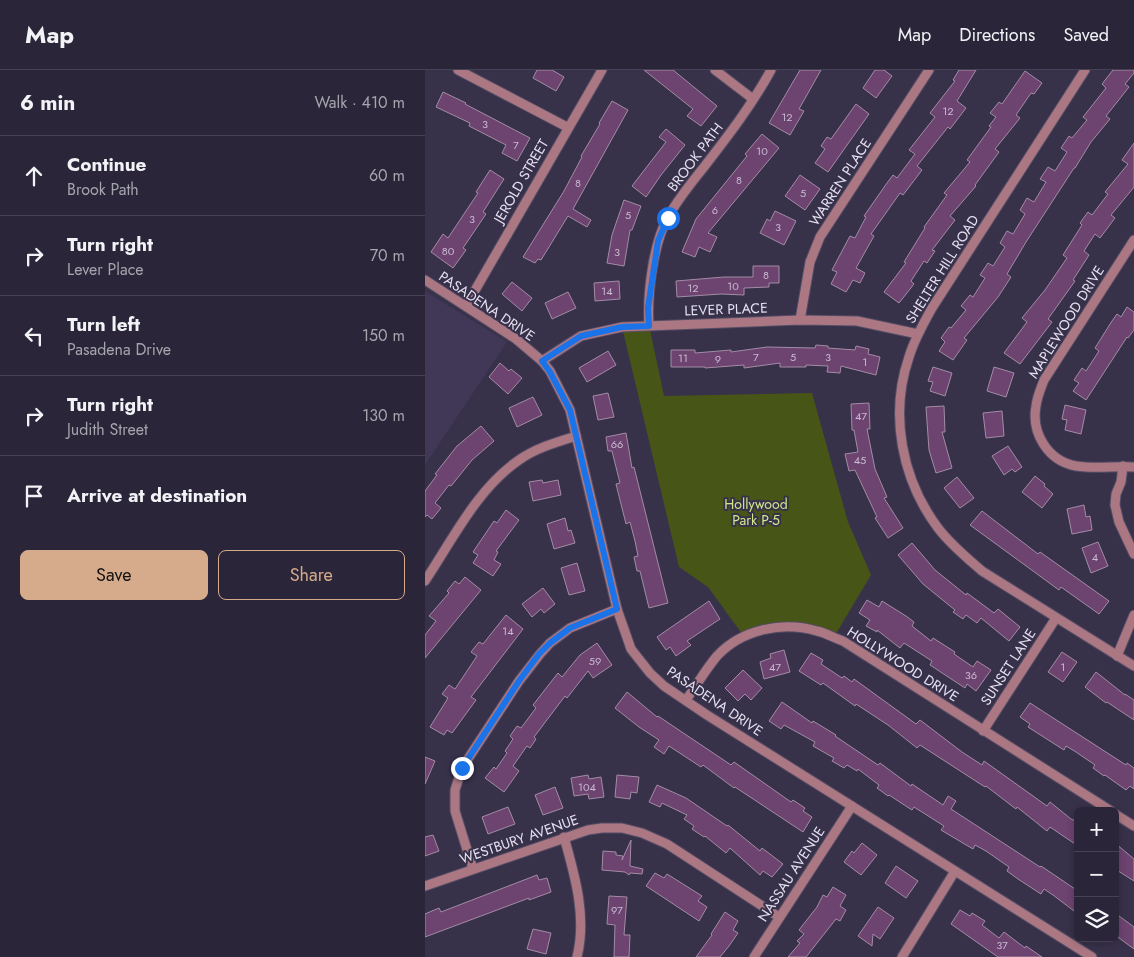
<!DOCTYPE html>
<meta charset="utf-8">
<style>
:root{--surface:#2a2538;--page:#322d40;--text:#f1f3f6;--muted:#a5a5ae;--line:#464253;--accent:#d6ab8b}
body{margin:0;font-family:Jost,sans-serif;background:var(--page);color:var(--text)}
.controls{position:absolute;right:15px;bottom:15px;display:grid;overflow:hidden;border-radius:8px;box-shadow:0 2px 8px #0003}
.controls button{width:45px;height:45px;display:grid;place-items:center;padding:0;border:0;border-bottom:1px solid var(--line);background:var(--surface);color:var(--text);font:25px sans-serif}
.stop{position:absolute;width:15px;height:15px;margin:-11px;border:4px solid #1a73e8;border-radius:50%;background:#fff}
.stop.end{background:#1a73e8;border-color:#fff;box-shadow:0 1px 5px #0008}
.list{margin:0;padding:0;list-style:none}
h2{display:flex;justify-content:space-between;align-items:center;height:65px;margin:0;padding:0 20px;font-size:21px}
h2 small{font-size:16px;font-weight:400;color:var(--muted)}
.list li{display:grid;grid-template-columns:32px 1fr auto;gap:15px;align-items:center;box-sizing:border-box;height:80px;padding:0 20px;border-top:1px solid var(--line)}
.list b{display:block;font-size:19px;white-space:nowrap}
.list p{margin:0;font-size:16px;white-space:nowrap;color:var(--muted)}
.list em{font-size:16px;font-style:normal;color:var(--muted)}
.actions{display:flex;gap:10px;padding:15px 20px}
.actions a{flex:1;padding:11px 0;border:1px solid var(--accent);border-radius:8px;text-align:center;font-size:18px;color:var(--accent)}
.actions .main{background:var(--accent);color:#111}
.icon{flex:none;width:28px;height:28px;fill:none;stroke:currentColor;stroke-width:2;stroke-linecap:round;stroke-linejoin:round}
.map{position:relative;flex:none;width:709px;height:887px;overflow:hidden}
header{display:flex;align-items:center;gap:30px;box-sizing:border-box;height:70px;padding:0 25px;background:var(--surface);border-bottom:1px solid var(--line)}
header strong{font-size:24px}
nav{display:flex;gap:28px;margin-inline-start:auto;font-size:18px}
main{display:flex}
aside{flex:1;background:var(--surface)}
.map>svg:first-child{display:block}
.built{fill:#413857}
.green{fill:#475616}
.building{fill:#6d4370;stroke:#a38ca5}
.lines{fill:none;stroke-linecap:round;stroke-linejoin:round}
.minor-casing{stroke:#544d65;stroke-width:11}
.minor{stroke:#ab7783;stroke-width:9}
.route{stroke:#1a73e8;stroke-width:6}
.labels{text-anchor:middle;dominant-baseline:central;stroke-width:4;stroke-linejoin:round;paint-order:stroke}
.number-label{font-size:11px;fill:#c7bad1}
.street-label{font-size:14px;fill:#e5e1f1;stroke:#38314a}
.park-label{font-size:14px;fill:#cee78c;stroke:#38314a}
</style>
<header>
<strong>Map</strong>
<nav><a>Map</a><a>Directions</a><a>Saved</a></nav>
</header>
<main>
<aside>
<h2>6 min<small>Walk · 410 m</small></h2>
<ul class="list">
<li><svg class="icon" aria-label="ahead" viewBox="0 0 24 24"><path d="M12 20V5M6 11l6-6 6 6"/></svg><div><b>Continue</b><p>Brook Path</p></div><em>60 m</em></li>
<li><svg class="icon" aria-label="right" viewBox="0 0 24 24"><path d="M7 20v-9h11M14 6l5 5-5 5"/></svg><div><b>Turn right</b><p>Lever Place</p></div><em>70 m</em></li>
<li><svg class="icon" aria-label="left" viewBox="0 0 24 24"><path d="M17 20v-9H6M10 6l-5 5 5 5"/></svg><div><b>Turn left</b><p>Pasadena Drive</p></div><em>150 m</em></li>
<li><svg class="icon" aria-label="right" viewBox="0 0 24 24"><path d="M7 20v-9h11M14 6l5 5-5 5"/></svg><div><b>Turn right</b><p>Judith Street</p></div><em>130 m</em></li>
<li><svg class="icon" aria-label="arrive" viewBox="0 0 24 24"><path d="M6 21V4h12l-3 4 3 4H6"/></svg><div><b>Arrive at destination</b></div></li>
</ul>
<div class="actions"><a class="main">Save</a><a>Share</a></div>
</aside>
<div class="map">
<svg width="709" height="887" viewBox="0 0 709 887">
<rect width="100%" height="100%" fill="#38314a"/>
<path class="built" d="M0,221L82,272L0,395Z"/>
<path class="green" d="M224,255L239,326L387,323L423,452L446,505L409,567L363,557L318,565L283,517L254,497L197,257Z"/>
<g class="building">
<path d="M112,0H127L139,7L131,21L108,8Z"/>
<path d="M219,0H248L292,36L276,56L262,46L268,39Z"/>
<path d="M375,0H396L374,39L379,41L365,65L344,53Z"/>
<path d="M450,0H459L467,6L451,28L438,18Z"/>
<path d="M534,0H551L532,31L541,38L525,59L523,57L492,96L497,100L478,125L475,123L446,164L449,166L431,198L440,203L435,213L428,210L421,222L406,214L412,202L407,200L425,166L430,168L441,147L439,146L462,113L468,105L472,108L490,84L484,80L510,47L505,43L530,11L528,10Z"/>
<path d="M688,0H709V3L700,14L704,17L681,46L685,49L666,72L650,98H649L601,172L582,204L586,207L573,227L539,268L542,270L528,290L514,281L520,272L516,268L524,257L526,258L541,240L536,236L545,225L548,227L560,208L555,205L563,193L568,196L580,177L575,173L582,161L588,164L600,144L595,140L602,128L609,132L621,112L615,109L623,97L630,101L642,82L636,78L644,66L647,68L662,50L658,47L681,18L677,14Z"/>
<path d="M600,1L617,13L609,24L606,23L591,45L595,48L570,79L574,82L550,115L551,116L525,146L530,150L507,180L510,181L502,193L499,191L486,211L489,214L474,233L459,222L481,193L479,192L500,158L499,157L522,125L519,123L545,92L542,90L566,57L564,56L571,47L565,43L574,32L577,34Z"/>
<path d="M18,22L41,33L40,34L105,68L92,91L77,83L81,75L44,56L45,53L11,37Z"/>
<path d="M187,31L203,40L148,139L166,150L162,157L143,146L116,190L113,189L110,193L98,187L139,121L157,87L156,86L175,54L174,53Z"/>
<path d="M431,34L444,44L403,102L390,93L400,79L396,76L402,67L406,69Z"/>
<path d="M241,59L260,75L236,105L221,127L207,116L241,72L234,67Z"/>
<path d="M337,64L354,78L283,163L292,167L285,182L274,177L270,187L257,182L271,149L322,86L320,84Z"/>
<path d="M709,73V117L686,145L690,148L675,168L670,164L659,181L664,185L648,210L650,211L623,249L627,252L595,294L579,283L602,252L597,248L620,220L642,188L638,185L657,155L655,153L663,142L667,145L683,124L680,122L703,94L697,90Z"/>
<path d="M65,100L79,109L58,142L61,144L38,178L41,180L28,198L6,182L18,164L23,168L53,123L51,122Z"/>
<path d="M375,105L395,119L380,140L360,126Z"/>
<path d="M199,130L216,136L207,160H205L199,196L182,193L187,165Z"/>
<path d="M350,141L371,151L359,175L335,163L342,149L345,151Z"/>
<path d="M328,196H354V213H344V217L319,218V225L296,224L252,227L251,211L299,207H328Z"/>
<path d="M194,211L195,229L170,231L169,213Z"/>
<path d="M87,212L107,228L97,241L77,224Z"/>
<path d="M143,222L151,238L127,249L120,233Z"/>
<path d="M702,237L709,242V260L703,268L702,267L661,330L648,321L654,313L649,310L657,298L661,301L674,281L670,278L687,251L692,244L696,247Z"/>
<path d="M391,275L403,276V278L430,280L431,276L444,279L443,284L455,287L451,305L416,296L415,303L402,302L403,296L381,295V297H355V293L319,298V295L280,298V297H246V280H270V283L306,280V282L342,277L390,278Z"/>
<path d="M183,281L191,295L162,312L154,298Z"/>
<path d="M75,293L84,301L86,299L97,308L83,324L64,307Z"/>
<path d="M508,297L527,303L520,326L505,321L508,312L503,311Z"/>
<path d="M569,297L589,303L581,327L562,321Z"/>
<path d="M183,323L189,347L173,350L168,326Z"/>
<path d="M108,327L117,345L92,357L84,338Z"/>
<path d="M444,333L445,359H442L450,399L462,427L459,428L478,458L463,468L450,448L452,447L430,400L424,401L420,384L433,382L429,360H427L426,334Z"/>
<path d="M640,335L661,340L656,364L640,360L642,350L637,349Z"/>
<path d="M519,336L520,362H517L527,398L511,403L504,380L501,337Z"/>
<path d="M577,341L579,366L561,368L558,343Z"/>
<path d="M56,356L69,371L47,390L26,416L24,415L10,433L16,438L7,449L2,445L0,447V421L12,405L10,404L32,376Z"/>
<path d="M201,363L207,398L209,397L243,533L224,538L215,501H212L209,487L213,486L210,471L205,452L201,454L191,414L195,413L187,381H183L181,367Z"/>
<path d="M583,376L597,397L590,402L587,399L579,405L567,386Z"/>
<path d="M610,406L620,414L619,416L628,424L617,438L597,422Z"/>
<path d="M532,407L549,428L535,438L519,418Z"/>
<path d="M117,410L118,413L133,410L136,425L108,431L104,412Z"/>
<path d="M659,435L661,447L665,446L667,460L647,464L642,439Z"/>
<path d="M81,440L94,450L71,481L73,482L69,490L76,494L68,506L48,493L53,485L48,482L69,451L72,453Z"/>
<path d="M557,441L613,484L615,482L684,531L674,544L636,517L634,520L545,455Z"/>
<path d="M140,448L143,461L146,460L150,473L129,479L122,454Z"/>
<path d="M673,472L683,496L666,503L657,478Z"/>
<path d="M487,473L510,500L541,525L542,523L569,543L573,539L595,557L584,571L556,548L552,553L541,545L538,549L528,542L530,540L498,514L473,485Z"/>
<path d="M152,493L160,521L144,525L136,498Z"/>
<path d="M40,507L56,520L0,588V565L11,551L4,546L24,523L22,521L30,511L34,514Z"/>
<path d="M118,518L130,534L119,543L116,539L107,547L97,534Z"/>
<path d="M442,530L454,537L457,531L481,546L489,552L487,556L506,571L508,568L530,582L529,584L548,597L552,591L566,600L551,621L542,614L540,618L505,595L507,591L479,573L475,578L452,560V562L441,556L445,550L434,543Z"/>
<path d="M284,531L295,549L262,571L266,575L251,586L245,577L241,580L232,567Z"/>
<path d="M81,545L98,559L46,627L51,630L27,663L22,660L19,665L5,657L23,628L17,624L24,615L30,619L52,586L46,582L54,572L58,574Z"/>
<path d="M172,573L187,595L168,608L163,601L142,628L140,626L109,667L111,669L105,678L102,676L88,696L94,701L79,722L60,708L69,697L71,699L82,683L80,681L88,669L85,666L92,656L96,658L111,638L108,635L133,603L137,607L155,585Z"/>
<path d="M359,580L365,602L339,609L335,592L346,588L345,584Z"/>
<path d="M637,582L652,592L638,612L623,602Z"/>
<path d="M386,583L398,590L396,594L417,608L419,606L427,612L429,609L491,654L495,650L537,682L557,695L559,691L622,736L625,732L646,749L653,752V776L625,757L622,761L592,737L591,739L561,716L560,717L495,675L492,678L463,655L431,634L430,636L398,613L396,615L374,601Z"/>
<path d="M318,600L337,618L326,630L320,624L313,631L300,618Z"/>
<path d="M671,602L700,625V624L709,630V650L682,632L681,633L660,617Z"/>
<path d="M202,622L232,647L233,646L306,695L309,692L366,732L368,730L380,738L378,741L387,747L378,762L310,717L309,718L278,695L276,697L244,676L239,684L229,677L234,670L214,657L190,638Z"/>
<path d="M357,632L387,653L388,651L411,665L410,666L453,695L455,693L486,716L487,714L518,735L523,726L531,731L526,739L615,797L616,796L653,821V844L628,825L619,819L616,824L593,809L582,801L584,797L561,781L550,775L548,779L516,760L519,756L489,737L487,740L464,725L463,726L452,718L454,715L433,699L432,701L422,695L419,698L407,691L409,688L388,676L390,672L359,655L356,659L344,651Z"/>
<path d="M605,633L701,695L702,693L709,698V719L705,716L701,720L680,705L679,706L668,698L670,695L651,682L641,676L639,680L603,657L605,654L595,647Z"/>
<path d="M0,687L10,691L0,714Z"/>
<path d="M163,705L164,709L176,707L179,727L164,729L163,724L149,726L146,708Z"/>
<path d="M192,705L214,707L212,723L206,722L205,729L190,727Z"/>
<path d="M232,715L261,728L302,756L303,755L335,781L337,778L358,794L347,807L338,801L335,805L305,778L301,783L280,766L279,767L267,759L269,756L259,749L262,745L237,733L235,737L224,732Z"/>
<path d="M130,717L138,738L118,745L110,725Z"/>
<path d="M83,737L90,754L63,764L57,747Z"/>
<path d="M8,765L14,781L0,786V767Z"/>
<path d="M206,770L205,796L218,799L217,804L205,803L204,805L200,802L177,800L178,781L191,782V785L198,786L197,790Z"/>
<path d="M437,773L452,785L436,805L419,792L427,781L429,783Z"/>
<path d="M690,773L709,789V811L690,799Z"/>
<path d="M471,796L493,811L481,828L460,813Z"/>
<path d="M230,803L239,808L242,804L277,826L273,831L282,837L274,851L221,816Z"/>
<path d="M112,805L114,810L122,808L126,822L104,830V828L0,867V844L14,838L16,842Z"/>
<path d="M408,817L421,825L415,836L421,840L415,851L411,849L381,887H363L375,873L372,871L379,864L374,860L392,837L398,825L402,827Z"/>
<path d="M184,826L202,827L199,865H205L204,887H189L190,855L182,854Z"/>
<path d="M453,837L469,848L455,869L448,864L447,876L433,866Z"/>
<path d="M535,840L545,846L547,843L560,851L557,855L574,868L579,862L600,878L601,876L617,887H573L526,854Z"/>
<path d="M300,842L313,851L308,860L313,863L304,876L295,887H271L287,865L286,864Z"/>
<path d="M690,843L709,857V879L690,865Z"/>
<path d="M108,859L126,863L121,884L102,879Z"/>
</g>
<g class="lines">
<defs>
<g id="minor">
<path d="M33,0L142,57"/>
<path d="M290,0L328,29"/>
<path d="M660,0L507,238C498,254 489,270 484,287C464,345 477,410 513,458C525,474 542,488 557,501L709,596"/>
<path d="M709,170L619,310C616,318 612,327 611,336C606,363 623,391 651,396C670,399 690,396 709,397"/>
<path d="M0,210L91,269L117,291L125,301L145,340L192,539L206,579L225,603L239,616L282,645L667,887"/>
<path d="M41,236L177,0"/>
<path d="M375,250L385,192L395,167L504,0"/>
<path d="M224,255C222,225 228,174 243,147C253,129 266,113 279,97C303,66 327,35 346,0"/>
<path d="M117,291L156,266L197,257L375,250L432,251L493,264"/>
<path d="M698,396L696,412L691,424L690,435L694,452L709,484"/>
<path d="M0,511C28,469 52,419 94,390C111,378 132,372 151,366"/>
<path d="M692,586L709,545"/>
<path d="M261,630C271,616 281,599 292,586C317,559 358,551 392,561C401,563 409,568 418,571L686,741"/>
<path d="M558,661L631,548"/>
<path d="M690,744L709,756"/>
<path d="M139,767C150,806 162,847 152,887"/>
<path d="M48,799L30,741V720L37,698L94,611L115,584L125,573L145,558L192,539"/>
<path d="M0,816L163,760L177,758H197L217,763L242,774L354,847"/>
<path d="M329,887L427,736"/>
<path d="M477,887L530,801"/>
</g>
</defs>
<use href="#minor" class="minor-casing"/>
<use href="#minor" class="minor"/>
</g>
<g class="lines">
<path class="route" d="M37,698L94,611L114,584L125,573L145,558L192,539L145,340L125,302L117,291L156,266L197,257L224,256L223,238L233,171L243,148"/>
</g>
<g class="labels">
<g class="number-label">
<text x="523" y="41">12</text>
<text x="362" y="47">12</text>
<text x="60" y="54">3</text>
<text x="91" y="75">7</text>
<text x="337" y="81">10</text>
<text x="314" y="110">8</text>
<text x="153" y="113">8</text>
<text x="378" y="123">5</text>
<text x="290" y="140">6</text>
<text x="203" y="145">5</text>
<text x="47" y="149">3</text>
<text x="353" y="157">3</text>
<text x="23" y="181">80</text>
<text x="192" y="182">3</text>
<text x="341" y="205">8</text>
<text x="308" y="216">10</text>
<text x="268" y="218">12</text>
<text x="182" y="221">14</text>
<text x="331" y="287">7</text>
<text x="368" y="287">5</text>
<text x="403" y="287">3</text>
<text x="258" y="288">11</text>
<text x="293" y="289">9</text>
<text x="440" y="292">1</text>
<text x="436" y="346">47</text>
<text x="192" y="374">66</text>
<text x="435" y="390">45</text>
<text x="670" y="487">4</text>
<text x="83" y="561">14</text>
<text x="170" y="591">59</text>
<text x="350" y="597">47</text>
<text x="638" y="597">1</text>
<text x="546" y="605">36</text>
<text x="162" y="717">104</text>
<text x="192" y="840">97</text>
<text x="577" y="875">37</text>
</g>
<g class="street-label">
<text transform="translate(270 87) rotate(-53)">BROOK PATH</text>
<text transform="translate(96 111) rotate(-60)">JEROLD STREET</text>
<text transform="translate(415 112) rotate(-57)">WARREN PLACE</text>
<text transform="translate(517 199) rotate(-58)">SHELTER HILL ROAD</text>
<text transform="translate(62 236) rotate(34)">PASADENA DRIVE</text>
<text transform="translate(301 239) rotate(-2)">LEVER PLACE</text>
<text transform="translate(641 252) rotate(-58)">MAPLEWOOD DRIVE</text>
<text transform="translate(478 594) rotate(32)">HOLLYWOOD DRIVE</text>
<text transform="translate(583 597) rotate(-57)">SUNSET LANE</text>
<text transform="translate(290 631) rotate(34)">PASADENA DRIVE</text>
<text transform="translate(94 769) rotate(-19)">WESTBURY AVENUE</text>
<text transform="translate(366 804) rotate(-57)">NASSAU AVENUE</text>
</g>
<g class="park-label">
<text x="331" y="434">Hollywood<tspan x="331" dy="16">Park P-5</tspan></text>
</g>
</g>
</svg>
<div class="controls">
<button>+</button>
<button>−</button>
<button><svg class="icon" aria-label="layers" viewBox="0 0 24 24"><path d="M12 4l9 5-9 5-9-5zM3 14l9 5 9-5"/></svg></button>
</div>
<div class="stop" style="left:243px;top:148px"></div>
<div class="stop end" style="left:37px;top:698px"></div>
</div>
</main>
